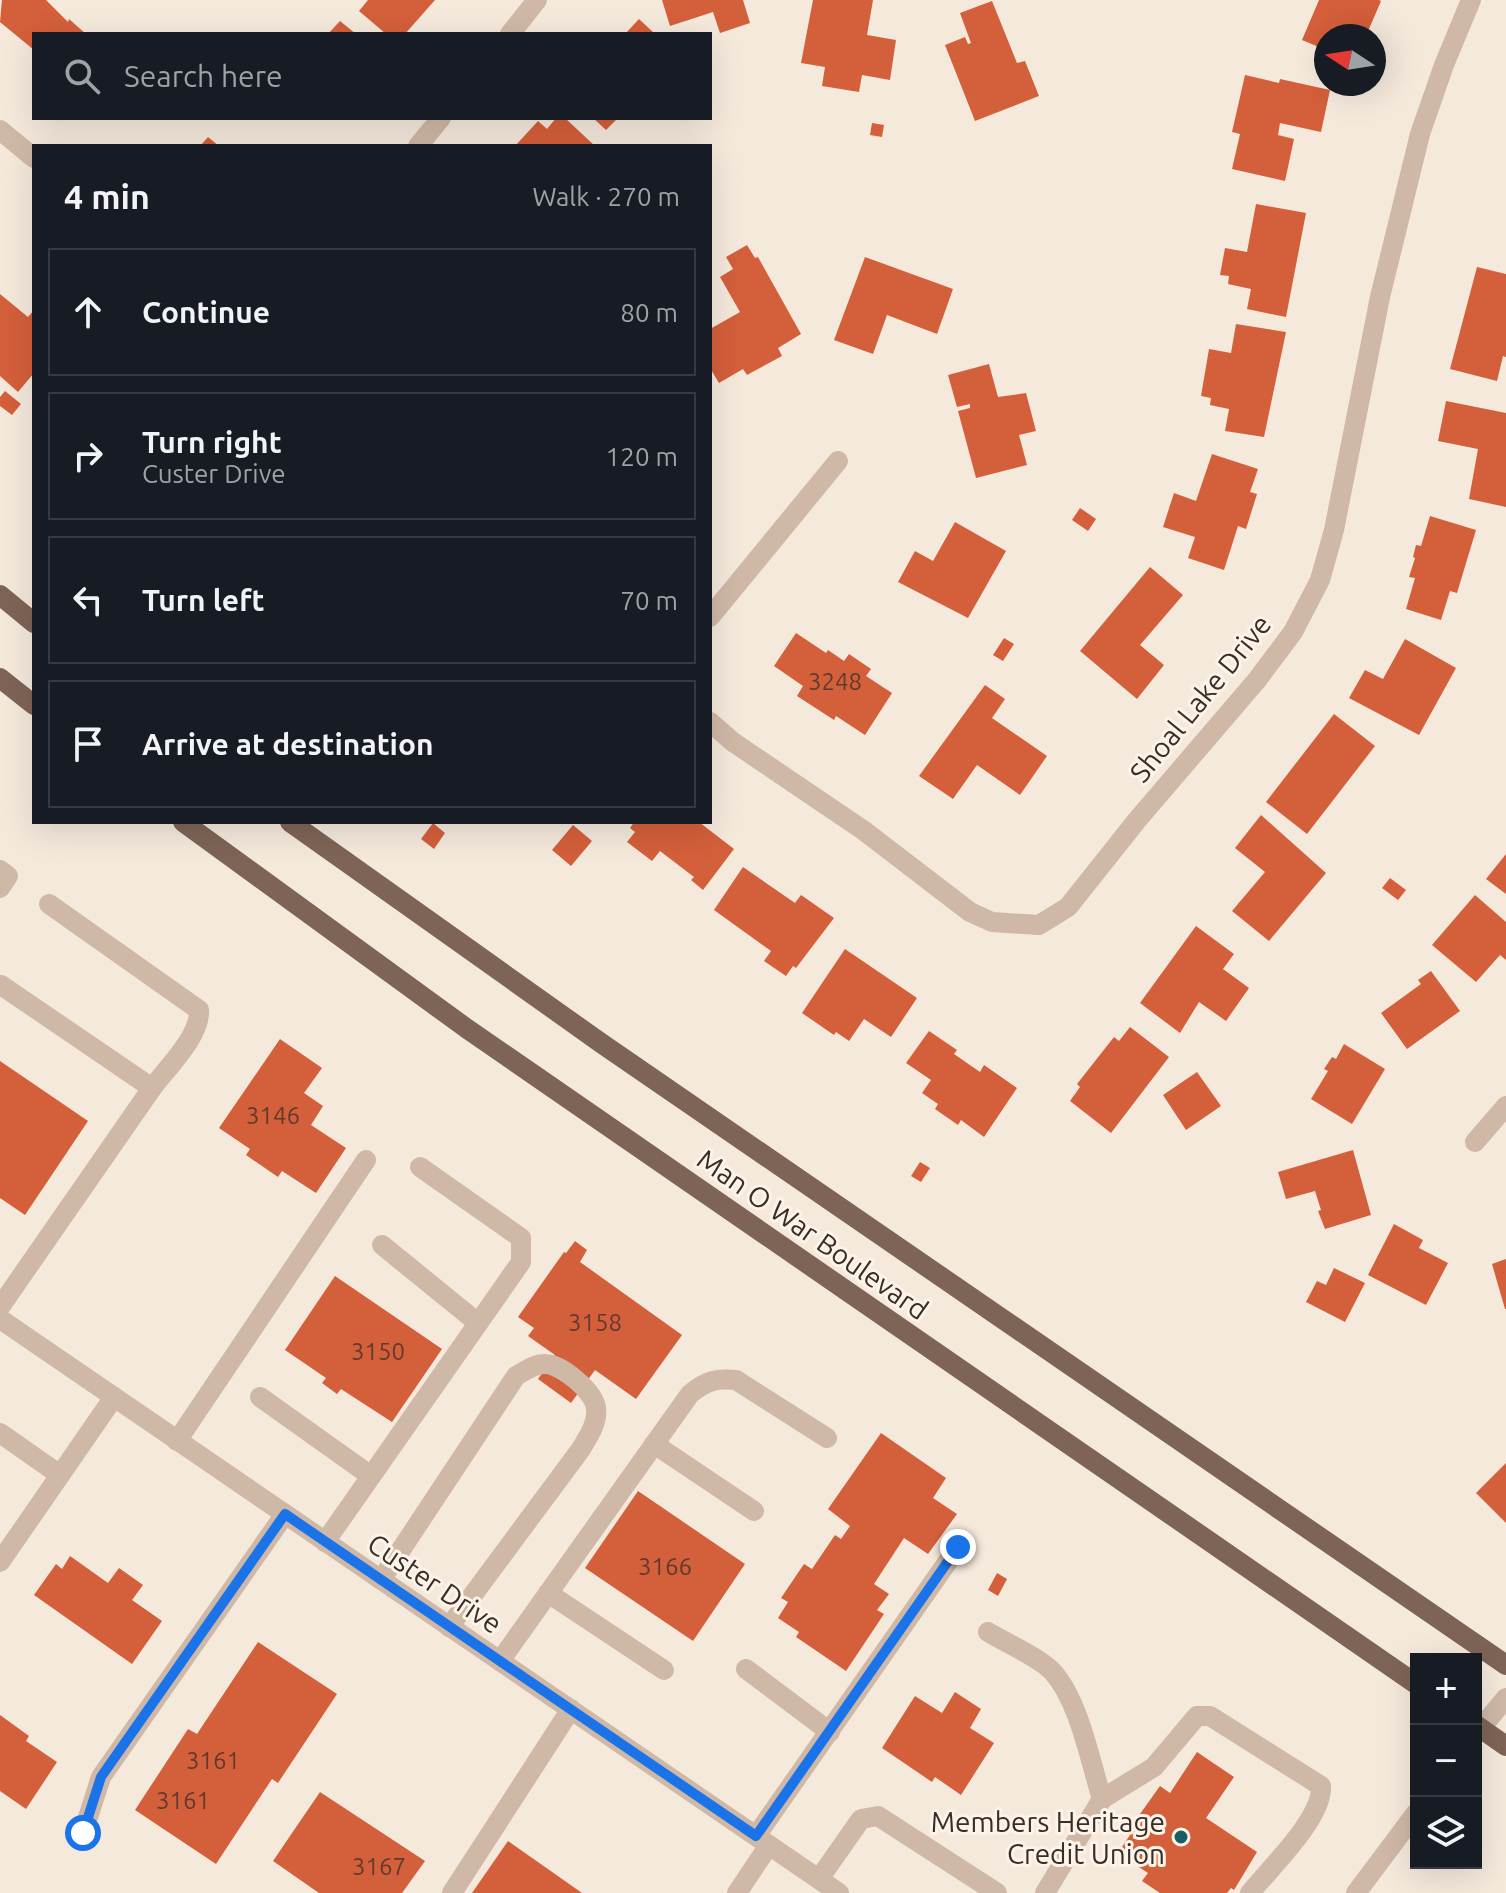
<!DOCTYPE html>
<meta charset="utf-8">
<style>
:root{--surface:#171b24;--page:#242831;--text:#f1f3f6;--muted:#9ea1a6;--line:#363941}
body{margin:0;font-family:Ubuntu,sans-serif;background:var(--page);color:var(--text)}
.controls{position:absolute;right:24px;bottom:24px;display:grid;overflow:hidden;border-radius:0px;box-shadow:0 8px 32px #0002}
.controls button{width:72px;height:72px;display:grid;place-items:center;padding:0;border:0;border-bottom:2px solid var(--line);background:var(--surface);color:var(--text);font:40px sans-serif}
.compass{position:absolute;left:1314px;top:24px;width:72px;height:72px;border-radius:50%;background:var(--surface);box-shadow:0 8px 32px #0002;rotate:282deg}
.stop{position:absolute;width:24px;height:24px;margin:-18px;border:6px solid #1a73e8;border-radius:50%;background:#fff}
.stop.end{background:#1a73e8;border-color:#fff;box-shadow:0 2px 8px #0008}
.list{margin:0;padding:0;list-style:none}
h2{display:flex;justify-content:space-between;align-items:center;height:104px;margin:0;padding:0 32px;font-size:34px}
h2 small{font-size:26px;font-weight:400;color:var(--muted)}
.list li{display:grid;grid-template-columns:52px 1fr auto;gap:24px;align-items:center;box-sizing:border-box;height:128px;margin:0 16px 16px;padding:0 16px;border:2px solid var(--line);border-radius:0px}
.list b{display:block;font-size:30px;white-space:nowrap}
.list p{margin:0;font-size:26px;white-space:nowrap;color:var(--muted)}
.list em{font-size:26px;font-style:normal;color:var(--muted)}
.icon{flex:none;width:44px;height:44px;fill:none;stroke:currentColor;stroke-width:2;stroke-linecap:round;stroke-linejoin:round}
.map{position:relative;flex:none;width:1506px;height:1893px;overflow:hidden}
.search{position:absolute;background:var(--surface);box-shadow:0 8px 32px #0002;left:32px;top:32px;width:680px;height:88px;display:flex;align-items:center;gap:20px;box-sizing:border-box;padding:0 28px;border-radius:0px;color:var(--muted);font-size:30px}
.panel{position:absolute;background:var(--surface);box-shadow:0 8px 32px #0002;left:32px;top:144px;width:680px;height:680px;border-radius:0px}
.map>svg:first-child{display:block}
.building{fill:#d45f3b}
.lines{fill:none;stroke-linecap:round;stroke-linejoin:round}
.minor{stroke:#cfb8a6;stroke-width:20}
.major{stroke:#7e6457;stroke-width:20}
.route{stroke:#1a73e8;stroke-width:10}
.poi-dot{fill:#185d61;stroke:#fcf3e9;stroke-width:3}
.labels{text-anchor:middle;dominant-baseline:central;stroke-width:6;stroke-linejoin:round;paint-order:stroke}
.number-label{font-size:24px;fill:#603a2d}
.street-label{font-size:28px;fill:#3a2d28;stroke:#fcf3e9}
.poi-label{font-size:28px;fill:#3a2d28;stroke:#fcf3e9;text-anchor:end}
</style>
<div class="map">
<svg width="1506" height="1893" viewBox="0 0 1506 1893">
<rect width="100%" height="100%" fill="#f5e9dc"/>
<g class="building">
<path d="M2,0H46L68,22L69,19L86,34H34V50L0,22Z"/>
<path d="M368,0H435L405,34H386L359,11Z"/>
<path d="M662,0H743L750,23L720,33L713,12L670,26Z"/>
<path d="M813,0H873L867,35L896,40L890,80L862,75L859,92L822,86L825,67L801,63Z"/>
<path d="M1319,0H1379L1381,1L1366,36H1326V50L1302,40Z"/>
<path d="M992,1L1017,63L1025,61L1039,96L975,121L945,45L965,37L968,44L971,43L960,13Z"/>
<path d="M639,19L655,34H625Z"/>
<path d="M340,21L356,34H328Z"/>
<path d="M1245,75L1279,83L1280,79L1330,90L1321,132L1280,123L1278,135L1294,139L1285,181L1232,169L1240,134L1232,132Z"/>
<path d="M556,118H565L595,146H515L538,121L547,129Z"/>
<path d="M593,118H618L606,130Z"/>
<path d="M872,123L884,125L882,137L870,135Z"/>
<path d="M208,137L219,146H200Z"/>
<path d="M1256,204L1306,213L1286,317L1247,309L1251,289L1228,284L1229,276L1220,275L1225,248L1247,252Z"/>
<path d="M747,245L755,258L758,257L801,334L778,348L782,356L747,375L743,369L719,383L710,368V329L740,312L720,277L733,269L726,257Z"/>
<path d="M865,257L953,289L937,334L887,315L873,354L834,340Z"/>
<path d="M1477,267L1506,274V357L1503,356L1497,381L1450,369Z"/>
<path d="M0,294L28,317L34,310V373L18,392L0,376Z"/>
<path d="M1236,324L1286,332L1264,437L1225,431L1229,409L1210,405L1211,398L1201,396L1209,349L1231,353Z"/>
<path d="M989,364L998,397L1026,393L1036,431L1019,435L1027,465L976,478L958,411L970,408V404L957,407L948,375Z"/>
<path d="M5,391L21,404L12,415L0,406V397Z"/>
<path d="M1446,401L1506,413V507L1469,499L1478,449L1438,441Z"/>
<path d="M1212,454L1258,469L1250,492L1257,494L1246,529L1238,526L1224,570L1188,558L1195,537L1163,527L1174,493L1196,501Z"/>
<path d="M1080,508L1096,519L1088,531L1072,520Z"/>
<path d="M1430,516L1476,530L1457,593L1450,591L1441,620L1406,609L1415,578L1409,577L1415,558L1413,557L1416,545L1421,546Z"/>
<path d="M955,522L1006,551L968,618L898,582L915,551L933,561Z"/>
<path d="M1150,567L1183,595L1140,645L1164,665L1137,699L1080,651Z"/>
<path d="M796,633L826,653L828,650L844,661L849,654L871,669L866,676L892,693L865,735L836,716L834,720L797,696L803,686L774,666Z"/>
<path d="M1004,638L1014,644L1003,661L993,655Z"/>
<path d="M1405,639L1456,668L1419,735L1349,698L1365,670L1383,679Z"/>
<path d="M985,685L1005,699L992,718L1047,756L1020,795L977,765L953,799L919,776Z"/>
<path d="M1334,714L1375,746L1307,834L1266,802Z"/>
<path d="M1261,815L1326,873L1269,941L1232,911L1265,872L1235,848Z"/>
<path d="M634,822H699L734,849L703,890L691,880L694,877L660,851L652,861L627,842L635,832L630,828Z"/>
<path d="M433,823L445,833L434,849L421,839Z"/>
<path d="M573,825L592,841L571,866L552,850Z"/>
<path d="M1506,854V894L1486,879Z"/>
<path d="M743,867L795,903L801,895L834,918L796,968L793,966L786,976L764,961L771,951L714,910Z"/>
<path d="M1390,878L1406,890L1398,900L1382,888Z"/>
<path d="M1475,895L1506,922V960L1500,955L1476,982L1432,945Z"/>
<path d="M1196,926L1234,954L1223,969L1249,988L1226,1021L1199,1002L1180,1033L1140,1003Z"/>
<path d="M845,949L917,998L891,1037L864,1019L849,1041L836,1032L834,1035L802,1013Z"/>
<path d="M1431,971L1460,1011L1407,1049L1381,1013L1421,984L1418,980Z"/>
<path d="M1130,1027L1169,1057L1111,1133L1070,1101L1080,1087L1077,1084L1114,1037L1119,1041Z"/>
<path d="M929,1031L957,1050L954,1054L980,1072L984,1065L1017,1088L984,1137L961,1120L958,1125L935,1109L938,1104L922,1093L931,1080L906,1063Z"/>
<path d="M280,1039L322,1068L304,1093L323,1106L311,1125L346,1148L316,1193L282,1171L278,1177L246,1155L250,1149L219,1128Z"/>
<path d="M1344,1044L1385,1069L1352,1124L1311,1099L1328,1071L1324,1069L1332,1057L1336,1059Z"/>
<path d="M0,1061L88,1121L25,1215L0,1198Z"/>
<path d="M1197,1072L1221,1106L1186,1130L1163,1095Z"/>
<path d="M1353,1150L1371,1215L1325,1229L1318,1211L1321,1210L1315,1191L1286,1199L1278,1172Z"/>
<path d="M920,1162L930,1168L921,1182L911,1176Z"/>
<path d="M1394,1224L1423,1240L1419,1248L1448,1263L1426,1305L1368,1275Z"/>
<path d="M575,1241L587,1250L580,1262L682,1335L636,1399L595,1370L571,1403L538,1379L555,1355L528,1336L534,1328L518,1317L564,1252L566,1253Z"/>
<path d="M1506,1259V1309H1505L1492,1264Z"/>
<path d="M1334,1268L1365,1283L1345,1322L1306,1302L1317,1281L1326,1285Z"/>
<path d="M335,1276L442,1349L392,1422L341,1389L337,1394L322,1383L326,1378L285,1350Z"/>
<path d="M881,1433L946,1478L933,1498L957,1514L928,1554L904,1538L874,1584L889,1594L877,1610L884,1614L846,1671L796,1637L799,1632L778,1618L788,1602L781,1598L804,1564L812,1569L835,1535L841,1539L850,1526L828,1509Z"/>
<path d="M1506,1463V1523L1476,1493Z"/>
<path d="M638,1491L745,1564L693,1641L585,1568Z"/>
<path d="M70,1556L108,1583L119,1568L143,1585L132,1600L162,1621L132,1664L34,1595L56,1564L62,1569Z"/>
<path d="M997,1573L1007,1579L998,1596L988,1590Z"/>
<path d="M258,1642L337,1694L278,1783L272,1779L216,1864L135,1810L188,1729L197,1734Z"/>
<path d="M955,1692L981,1709L970,1728L994,1743L961,1795L935,1777L932,1782L882,1748L915,1696L942,1713Z"/>
<path d="M0,1715L29,1736L26,1741L57,1762L26,1809L0,1791Z"/>
<path d="M1197,1752L1234,1777L1206,1818L1257,1852L1234,1890L1231,1888L1227,1893H1160L1142,1881L1148,1873L1118,1853L1138,1823L1135,1821L1160,1786L1170,1793Z"/>
<path d="M320,1792L425,1861L402,1893H319L273,1861Z"/>
<path d="M508,1841L582,1893H472Z"/>
</g>
<g class="lines">
<g class="minor">
<path d="M510,34L537,0"/>
<path d="M0,130L34,158"/>
<path d="M418,146L441,118"/>
<path d="M710,617L838,461"/>
<path d="M710,722L733,742L863,830L970,912L992,922L1039,925L1068,907L1138,819L1257,680L1293,632L1320,580L1334,530L1380,297L1420,134L1444,65L1471,0"/>
<path d="M0,870L8,876L0,888"/>
<path d="M49,904L199,1010C201,1035 167,1068 152,1088"/>
<path d="M1475,1142L1506,1106"/>
<path d="M382,1245L478,1323"/>
<path d="M0,1307L152,1088L1,985"/>
<path d="M0,1319L839,1893"/>
<path d="M260,1397L371,1476"/>
<path d="M0,1433L60,1475"/>
<path d="M177,1441L366,1160"/>
<path d="M654,1444L754,1511"/>
<path d="M325,1542L521,1262V1238L420,1167"/>
<path d="M0,1562L114,1397"/>
<path d="M381,1580L516,1376C525,1371 535,1363 546,1364C562,1365 594,1391 596,1408C598,1423 588,1437 581,1449L449,1627"/>
<path d="M548,1593L664,1670"/>
<path d="M988,1632C1006,1643 1038,1657 1052,1671C1079,1700 1090,1761 1102,1799"/>
<path d="M500,1661L690,1394C706,1381 716,1378 736,1380L827,1438"/>
<path d="M746,1669L830,1732"/>
<path d="M1476,1734L1506,1698"/>
<path d="M83,1833L101,1777L285,1514"/>
<path d="M756,1836L958,1547"/>
<path d="M819,1879L861,1819L878,1816L997,1893"/>
<path d="M452,1893L571,1709"/>
<path d="M737,1893L769,1845"/>
<path d="M1045,1893L1102,1799L1154,1767L1197,1716H1210L1321,1786C1323,1818 1270,1868 1250,1893"/>
<path d="M1356,1893L1416,1813"/>
</g>
<g class="major">
<path d="M0,595L34,623"/>
<path d="M0,678L34,705"/>
<path d="M183,822L466,1028L1416,1684"/>
<path d="M290,822L601,1043L1506,1665"/>
<path d="M1476,1725L1506,1746"/>
</g>
</g>
<g class="lines">
<path class="route" d="M83,1833L101,1777L285,1514L756,1836L958,1547"/>
</g>
<circle class="poi-dot" cx="1181" cy="1837" r="8"/>
<g class="labels">
<g class="number-label">
<text x="835" y="681">3248</text>
<text x="273" y="1115">3146</text>
<text x="595" y="1322">3158</text>
<text x="378" y="1351">3150</text>
<text x="665" y="1566">3166</text>
<text x="213" y="1760">3161</text>
<text x="183" y="1800">3161</text>
<text x="379" y="1866">3167</text>
</g>
<g class="street-label">
<text transform="translate(1200 698) rotate(-51)">Shoal Lake Drive</text>
<text transform="translate(813 1234) rotate(35)">Man O War Boulevard</text>
<text transform="translate(435 1583) rotate(34)">Custer Drive</text>
</g>
<g class="poi-label">
<text x="1165" y="1821">Members Heritage<tspan x="1165" dy="32">Credit Union</tspan></text>
</g>
</g>
</svg>
<div class="controls">
<button>+</button>
<button>−</button>
<button><svg class="icon" aria-label="layers" viewBox="0 0 24 24"><path d="M12 4l9 5-9 5-9-5zM3 14l9 5 9-5"/></svg></button>
</div>
<svg class="compass" viewBox="-18 -18 36 36"><path d="M0-13l5 13h-10z" fill="#e53935"/><path d="M0 13l5-13h-10z" fill="#9ea1a6"/></svg>
<div class="stop" style="left:83px;top:1833px"></div>
<div class="stop end" style="left:958px;top:1547px"></div>
<div class="search"><svg class="icon" aria-label="search" viewBox="0 0 24 24"><circle cx="10" cy="10" r="6"/><path d="M15 15l6 6"/></svg>Search here</div>
<section class="panel">
<h2>4 min<small>Walk · 270 m</small></h2>
<ul class="list">
<li><svg class="icon" aria-label="ahead" viewBox="0 0 24 24"><path d="M12 20V5M6 11l6-6 6 6"/></svg><div><b>Continue</b></div><em>80 m</em></li>
<li><svg class="icon" aria-label="right" viewBox="0 0 24 24"><path d="M7 20v-9h11M14 6l5 5-5 5"/></svg><div><b>Turn right</b><p>Custer Drive</p></div><em>120 m</em></li>
<li><svg class="icon" aria-label="left" viewBox="0 0 24 24"><path d="M17 20v-9H6M10 6l-5 5 5 5"/></svg><div><b>Turn left</b></div><em>70 m</em></li>
<li><svg class="icon" aria-label="arrive" viewBox="0 0 24 24"><path d="M6 21V4h12l-3 4 3 4H6"/></svg><div><b>Arrive at destination</b></div></li>
</ul>
</section>
</div>
